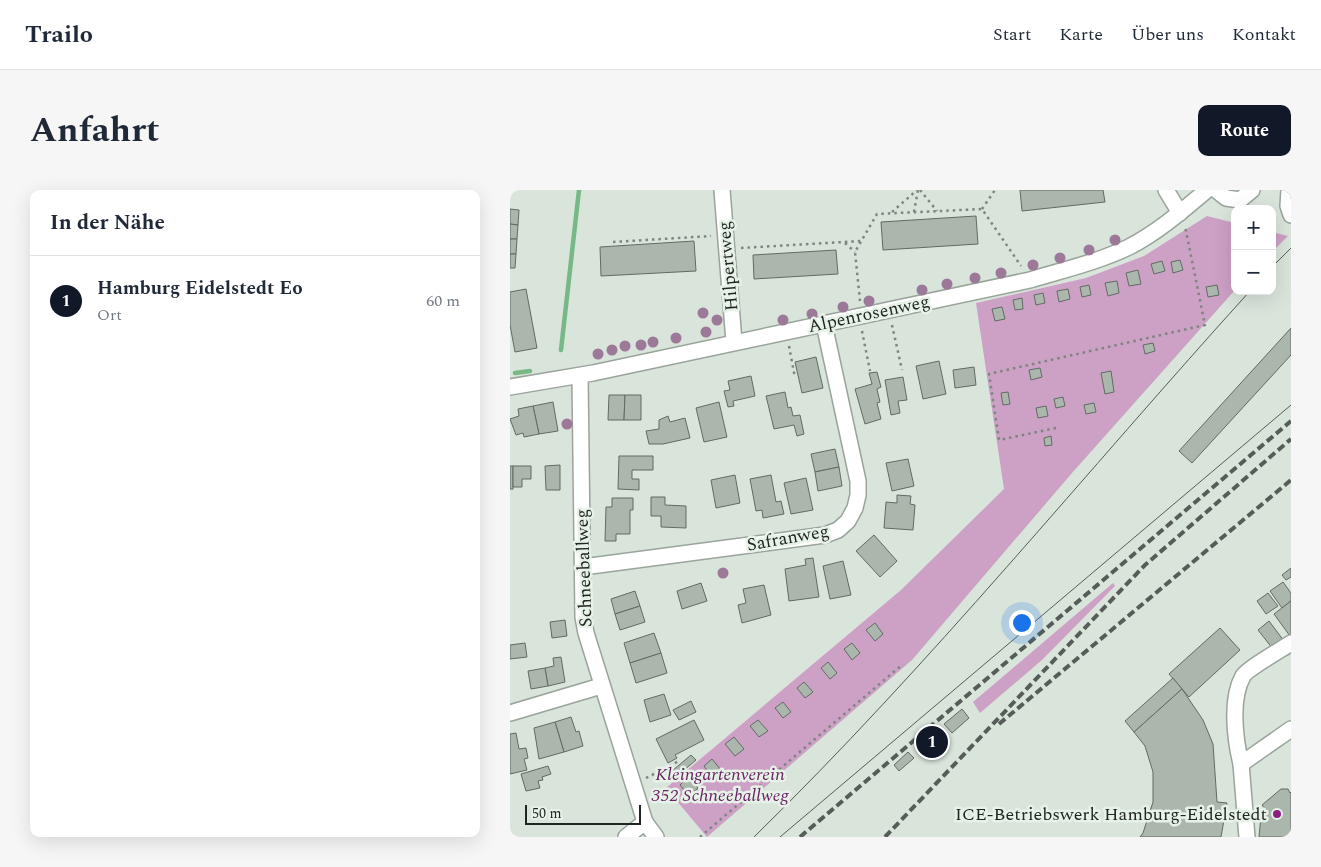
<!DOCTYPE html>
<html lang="de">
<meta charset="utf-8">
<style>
:root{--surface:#fff;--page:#f6f6f7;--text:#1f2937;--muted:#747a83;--line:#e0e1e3;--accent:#111827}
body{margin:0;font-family:Spectral,serif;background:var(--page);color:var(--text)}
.controls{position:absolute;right:15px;top:15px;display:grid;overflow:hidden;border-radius:10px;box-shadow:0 5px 20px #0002}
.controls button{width:45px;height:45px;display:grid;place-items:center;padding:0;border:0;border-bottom:1px solid var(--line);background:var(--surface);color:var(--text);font:25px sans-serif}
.scale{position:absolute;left:15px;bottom:12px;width:116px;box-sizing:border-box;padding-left:5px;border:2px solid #202521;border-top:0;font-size:14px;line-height:18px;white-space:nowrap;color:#202521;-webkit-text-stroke:4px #e6f2e8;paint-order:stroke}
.you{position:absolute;left:511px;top:432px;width:18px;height:18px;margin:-12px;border:4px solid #fff;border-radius:50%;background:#1a73e8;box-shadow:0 0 0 8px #1a73e833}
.badge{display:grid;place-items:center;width:32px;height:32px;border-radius:50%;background:var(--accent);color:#fff;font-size:16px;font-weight:700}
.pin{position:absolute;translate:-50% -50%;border:2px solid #fff;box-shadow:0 1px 5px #0006}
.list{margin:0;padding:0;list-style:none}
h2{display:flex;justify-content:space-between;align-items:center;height:65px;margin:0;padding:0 20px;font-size:21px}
h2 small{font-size:16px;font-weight:400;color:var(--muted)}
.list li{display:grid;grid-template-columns:32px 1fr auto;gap:15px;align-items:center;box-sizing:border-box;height:90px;padding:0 20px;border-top:1px solid var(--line)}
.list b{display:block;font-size:19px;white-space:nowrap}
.list p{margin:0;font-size:16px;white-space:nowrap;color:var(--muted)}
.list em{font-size:16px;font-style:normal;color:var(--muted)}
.map{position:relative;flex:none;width:781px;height:647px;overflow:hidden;border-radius:10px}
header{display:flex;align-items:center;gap:30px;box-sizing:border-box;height:70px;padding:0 25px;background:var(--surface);border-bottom:1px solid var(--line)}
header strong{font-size:24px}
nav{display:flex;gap:28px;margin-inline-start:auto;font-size:18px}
.intro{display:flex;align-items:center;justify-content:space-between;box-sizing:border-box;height:120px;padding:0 30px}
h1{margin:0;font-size:35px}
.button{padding:12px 22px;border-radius:10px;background:var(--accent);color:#fff;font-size:18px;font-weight:700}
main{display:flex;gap:30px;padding:0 30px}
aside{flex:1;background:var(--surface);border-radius:10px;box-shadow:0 5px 20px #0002}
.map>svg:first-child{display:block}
.green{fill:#cda0c6}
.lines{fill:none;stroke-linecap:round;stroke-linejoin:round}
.stream{stroke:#76b986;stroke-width:4.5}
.building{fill:#abb6ad;stroke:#616b63}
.minor-casing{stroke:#99a49b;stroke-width:18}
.path{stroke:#7d857f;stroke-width:2.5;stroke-dasharray:2.5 4;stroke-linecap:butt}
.minor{stroke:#fff;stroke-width:15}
.tram{stroke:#565c57;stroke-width:1}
.rail{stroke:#565c57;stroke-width:4;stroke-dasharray:8 4;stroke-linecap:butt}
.tree{fill:#9c7998}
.poi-dot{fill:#8c1f82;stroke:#e6f2e8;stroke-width:2}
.labels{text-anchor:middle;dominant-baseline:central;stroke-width:5;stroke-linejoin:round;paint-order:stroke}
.street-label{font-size:18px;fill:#202521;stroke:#e6f2e8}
.park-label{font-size:18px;font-style:italic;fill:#6a2162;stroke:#e6f2e8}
.poi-label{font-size:18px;fill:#202521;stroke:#e6f2e8;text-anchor:end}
</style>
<header>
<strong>Trailo</strong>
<nav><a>Start</a><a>Karte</a><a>Über uns</a><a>Kontakt</a></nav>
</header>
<div class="intro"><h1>Anfahrt</h1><a class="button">Route</a></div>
<main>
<aside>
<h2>In der Nähe<small></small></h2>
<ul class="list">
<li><span class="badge">1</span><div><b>Hamburg Eidelstedt Eo</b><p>Ort</p></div><em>60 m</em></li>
</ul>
</aside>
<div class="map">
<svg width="781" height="647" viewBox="0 0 781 647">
<rect width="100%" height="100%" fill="#d9e4db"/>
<g class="green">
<path d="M697,26L725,33V100L562,283L402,470L197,647L156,598L391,400L494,299L466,113L576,88L634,66Z"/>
<path d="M762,42L778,46L762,62Z"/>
<path d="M603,393L605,396L532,470L470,523L463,512Z"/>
</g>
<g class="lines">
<g class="stream">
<path d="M51,160L69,0"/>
<path d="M5,183L20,181"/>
</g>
</g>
<g class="building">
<path d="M510,0H593L595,12L512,21Z"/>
<path d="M0,19L9,20L8,35L0,34Z"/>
<path d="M466,26L468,54L373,60L371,32Z"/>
<path d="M0,34L8,35L7,49H0Z"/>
<path d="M0,49H7L6,64H0Z"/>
<path d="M184,51L186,81L91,86L90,57Z"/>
<path d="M326,60L328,84L244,89L243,65Z"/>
<path d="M0,64H6L5,78H0Z"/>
<path d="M670,70L673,80L663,83L661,72Z"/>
<path d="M652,71L655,81L644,84L641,74Z"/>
<path d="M628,80L631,94L619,96L616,83Z"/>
<path d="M607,91L609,103L598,106L595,93Z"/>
<path d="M579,95L581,105L572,107L570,97Z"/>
<path d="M707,95L709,105L698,107L696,97Z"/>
<path d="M16,99L27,158L5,162L0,135V102Z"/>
<path d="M558,99L560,109L549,112L547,101Z"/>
<path d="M533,103L535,113L526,115L524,105Z"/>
<path d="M512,108L513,119L505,120L503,110Z"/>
<path d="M492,117L495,129L485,131L482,119Z"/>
<path d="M781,138V165L682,273L669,261Z"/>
<path d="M643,153L645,161L635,164L633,155Z"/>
<path d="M306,167L313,198L292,203L285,172Z"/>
<path d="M429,171L436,204L413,209L406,176Z"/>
<path d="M464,177L466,195L445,198L443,180Z"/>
<path d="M530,178L532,187L521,190L519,180Z"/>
<path d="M601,181L604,202L595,204L591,183Z"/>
<path d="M367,182L371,197L367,199L370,212L367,213L371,229L355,234L345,199L362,194L359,183Z"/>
<path d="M241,186L245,206L223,211L224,216L218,217L214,201L220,200L218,191Z"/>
<path d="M393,187L397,210L388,211L390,223L381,225L375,190Z"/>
<path d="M275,202L278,218L281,217L283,226L290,225L294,244L287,246L284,235L264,239L256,206Z"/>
<path d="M498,202L500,214L493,215L491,203Z"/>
<path d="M99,205H115L114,230H98Z"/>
<path d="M115,205H131V230H114Z"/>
<path d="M553,207L555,216L546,218L544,209Z"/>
<path d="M43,212L48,241L29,244L23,216Z"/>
<path d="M209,212L217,247L194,252L186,218Z"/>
<path d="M584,213L586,222L576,224L574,215Z"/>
<path d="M23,216L29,244L14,247L13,243L6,245L0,229L9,226L8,219Z"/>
<path d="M536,216L538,226L528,228L526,218Z"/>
<path d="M158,226L160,232L175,228L180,248L153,254H139L136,241L149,239V230Z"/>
<path d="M541,246L542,255L535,256L534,248Z"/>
<path d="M325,259L329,277L305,282L301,264Z"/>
<path d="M109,266H143V280H122V289H129V300L108,299Z"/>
<path d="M398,269L404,296L382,301L376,273Z"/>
<path d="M50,275V300H36L35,276Z"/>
<rect x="0" y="276" width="3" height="23"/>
<path d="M3,276H21V289H12V297H3Z"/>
<path d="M329,277L332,296L308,301L305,282Z"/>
<path d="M225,285L230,313L206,318L201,290Z"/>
<path d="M261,285L266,312L271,311L274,324L253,328L252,320L246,321L240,289Z"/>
<path d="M296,288L303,320L281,324L274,293Z"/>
<path d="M387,305L401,306L400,314L405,315L403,340L374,338L376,312L387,313Z"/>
<path d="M141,307H155V315L176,316V338L151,337V326H141Z"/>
<path d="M102,308H123V320H120V344H106V351H95L96,317H102Z"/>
<path d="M364,345L387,371L370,387L346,361Z"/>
<path d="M303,368L309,407L279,411L275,379L296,375L295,369Z"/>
<path d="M333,371L341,405L320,409L313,376Z"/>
<path d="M781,378V387L776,390L772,385Z"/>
<path d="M773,392L781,403V411L772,418L760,401Z"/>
<path d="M191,393L197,411L172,419L167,401Z"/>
<path d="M254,395L261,425L232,433L228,415L236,413L233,399Z"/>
<path d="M125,401L130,416L105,424L101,409Z"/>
<path d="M758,403L768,416L756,424L747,411Z"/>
<path d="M781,411V445L780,446L764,424Z"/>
<path d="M130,416L135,432L110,440L105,424Z"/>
<path d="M55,430L57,446L42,448L40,432Z"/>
<path d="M759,431L774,451L763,459L748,440Z"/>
<path d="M365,433L373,444L365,451L356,440Z"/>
<path d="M710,438L730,460L679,507L659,484Z"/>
<path d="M144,443L151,463L120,473L114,453Z"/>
<path d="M15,453L17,467L0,469V455Z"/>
<path d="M342,453L350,463L342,470L334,459Z"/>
<path d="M151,463L157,483L126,493L120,473Z"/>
<path d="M51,467L55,492L38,496L35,478L44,476L43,468Z"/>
<path d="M318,472L327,483L320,489L311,478Z"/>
<path d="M35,478L38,496L21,499L18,481Z"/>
<path d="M663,488L672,499L624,542L615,531Z"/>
<path d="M294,492L303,502L295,508L287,498Z"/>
<path d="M672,499L693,530L703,554L707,612L717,613L711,647H630L633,643L643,612V582L635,556L624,542Z"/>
<path d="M154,504L161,525L140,532L134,510Z"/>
<path d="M181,511L186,522L169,530L163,520Z"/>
<path d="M273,512L281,522L273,528L265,518Z"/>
<path d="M452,519L459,528L442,543L434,534Z"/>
<path d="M61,527L66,542L69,541L73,556L54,562L45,532Z"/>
<path d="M184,530L194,550L165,565L167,568L158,573L146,549Z"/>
<path d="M248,530L258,541L249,547L240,536Z"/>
<path d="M45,532L54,562L29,569L24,538Z"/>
<path d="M426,540L435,551L418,565L409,554Z"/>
<path d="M6,543L9,559L16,558L18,568L14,569L17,580L0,584V544Z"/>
<path d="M224,547L234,559L225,566L215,554Z"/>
<path d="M398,562L404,568L389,581L384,575Z"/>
<path d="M181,565L186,570L166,587L162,581Z"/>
<path d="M202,569L211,580L202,587L194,576Z"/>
<path d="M38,576L41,584L32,587L33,590L28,591L30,598L16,601L11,584Z"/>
<path d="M178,587L188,598L179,606L170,595Z"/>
<path d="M771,599H778L780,603L781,602V647H749L751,626L757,621L752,615Z"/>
</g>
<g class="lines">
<defs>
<g id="minor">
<path d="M212,0L224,152"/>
<path d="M656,0L670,23"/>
<path d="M706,0L716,8L730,10L742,0"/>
<path d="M779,0L778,16L781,25"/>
<path d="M70,186L73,427L76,443L135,632L146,647"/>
<path d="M0,197L83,183L520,90C553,80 588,72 619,57C648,42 672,21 697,0"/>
<path d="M73,377L315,345L328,340L338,331L345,318L348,305V291L314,134"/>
<path d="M0,523L91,496"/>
<path d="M731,574C725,549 720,509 733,486C737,479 772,459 781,453"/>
<path d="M116,647L135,632"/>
<path d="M737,647L731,574L781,539"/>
</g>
</defs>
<use href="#minor" class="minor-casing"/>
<g class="path">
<path d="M410,0L427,21"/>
<path d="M472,19L485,0"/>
<path d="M382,22L407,0"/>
<path d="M404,22L408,0"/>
<path d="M103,52L201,46"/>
<path d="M335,53L345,62"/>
<path d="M231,58L352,51"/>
<path d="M350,111L345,62L367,24L472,19L511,76"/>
<path d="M382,135L392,180"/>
<path d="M352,141L360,181"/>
<path d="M279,156L285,188"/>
<path d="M546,238L489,250L479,184L695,135L675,36"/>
<path d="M136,588L169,571"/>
<path d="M190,647L393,474"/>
</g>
<use href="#minor" class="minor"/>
<g class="tram">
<path d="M762,77L781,58"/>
<path d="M244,647C420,475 575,283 740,101"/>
<path d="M270,647L781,215"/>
</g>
<g class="rail">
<path d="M489,534L781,290"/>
<path d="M290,647L781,231"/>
<path d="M375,647L635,375L781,249"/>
</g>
</g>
<g class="tree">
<circle cx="605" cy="50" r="5.5"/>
<circle cx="579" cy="60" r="5.5"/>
<circle cx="550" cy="68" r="5.5"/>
<circle cx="523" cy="75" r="5.5"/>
<circle cx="491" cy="83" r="5.5"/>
<circle cx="465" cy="88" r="5.5"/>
<circle cx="437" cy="94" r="5.5"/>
<circle cx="412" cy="100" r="5.5"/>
<circle cx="359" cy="111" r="5.5"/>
<circle cx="333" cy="117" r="5.5"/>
<circle cx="193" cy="123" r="5.5"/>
<circle cx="302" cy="124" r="5.5"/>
<circle cx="207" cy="130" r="5.5"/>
<circle cx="273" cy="130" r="5.5"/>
<circle cx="196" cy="142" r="5.5"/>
<circle cx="166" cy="148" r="5.5"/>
<circle cx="143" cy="152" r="5.5"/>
<circle cx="131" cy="155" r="5.5"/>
<circle cx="115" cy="156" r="5.5"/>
<circle cx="102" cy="160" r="5.5"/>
<circle cx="88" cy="164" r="5.5"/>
<circle cx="57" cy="234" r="5.5"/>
<circle cx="213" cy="383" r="5.5"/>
</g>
<circle class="poi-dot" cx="767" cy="624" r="5"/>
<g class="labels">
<g class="street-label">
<text transform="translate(218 76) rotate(-95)">Hilpertweg</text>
<text transform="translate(359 124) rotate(-12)">Alpenrosenweg</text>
<text transform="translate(278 348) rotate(-10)">Safranweg</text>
<text transform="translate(74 378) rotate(-92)">Schneeballweg</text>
</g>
<g class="park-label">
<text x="210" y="584">Kleingartenverein<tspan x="210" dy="21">352 Schneeballweg</tspan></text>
</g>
<g class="poi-label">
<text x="757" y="624">ICE-Betriebswerk Hamburg-Eidelstedt</text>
</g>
</g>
</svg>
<div class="controls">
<button>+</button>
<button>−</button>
</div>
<div class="scale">50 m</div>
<div class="you"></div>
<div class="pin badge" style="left:422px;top:552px">1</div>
</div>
</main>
